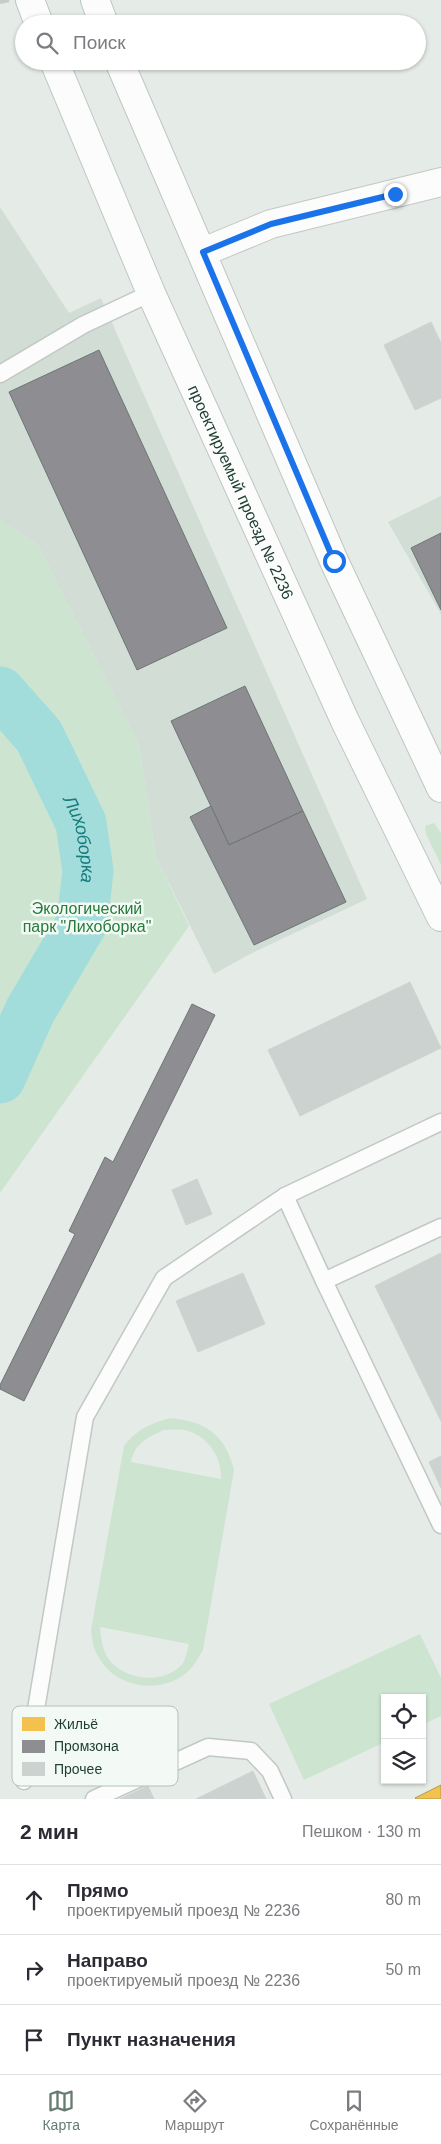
<!DOCTYPE html>
<html lang="ru">
<meta charset="utf-8">
<style>
:root{--surface:#fff;--page:#f2f2f3;--text:#2b2b33;--muted:#7c7c81;--line:#e1e1e2;--accent:#657c71}
body{margin:0;font-family:Arial,sans-serif;background:var(--page);color:var(--text)}
.controls{position:absolute;right:15px;bottom:15px;display:grid;overflow:hidden;border-radius:0px;box-shadow:0 1px 4px #0004}
.controls button{width:45px;height:45px;display:grid;place-items:center;padding:0;border:0;border-bottom:1px solid var(--line);background:var(--surface);color:var(--text);font:25px sans-serif}
.stop{position:absolute;width:15px;height:15px;margin:-11px;border:4px solid #1a73e8;border-radius:50%;background:#fff}
.stop.end{background:#1a73e8;border-color:#fff;box-shadow:0 1px 5px #0008}
.list{margin:0;padding:0;list-style:none}
h2{display:flex;justify-content:space-between;align-items:center;height:65px;margin:0;padding:0 20px;font-size:21px}
h2 small{font-size:16px;font-weight:400;color:var(--muted)}
.list li{display:grid;grid-template-columns:32px 1fr auto;gap:15px;align-items:center;box-sizing:border-box;height:70px;padding:0 20px;border-top:1px solid var(--line)}
.list b{display:block;font-size:19px;white-space:nowrap}
.list p{margin:0;font-size:16px;white-space:nowrap;color:var(--muted)}
.list em{font-size:16px;font-style:normal;color:var(--muted)}
.icon{flex:none;width:28px;height:28px;fill:none;stroke:currentColor;stroke-width:2;stroke-linecap:round;stroke-linejoin:round}
.map{position:relative;flex:none;width:441px;height:1799px;overflow:hidden}
.search{position:absolute;background:var(--surface);box-shadow:0 1px 4px #0004;left:15px;right:15px;top:15px;height:55px;display:flex;align-items:center;gap:12px;box-sizing:border-box;padding:0 18px;border-radius:28px;color:var(--muted);font-size:19px}
.sheet{height:275px;background:var(--surface)}
nav{display:flex;justify-content:space-around;align-items:center;box-sizing:border-box;height:70px;border-top:1px solid var(--line);background:var(--surface);font-size:14px;color:var(--muted)}
nav a{display:grid;justify-items:center;gap:2px}
nav .on{color:var(--accent)}
.map>svg:first-child{display:block}
.built{fill:#d2ddd6}
.green{fill:#cde5d0;fill-rule:evenodd}
.homes{fill:#f2c14e;stroke:#b39a46}
.industry{fill:#8d8d92;stroke:#6c7675}
.lines{fill:none;stroke-linecap:round;stroke-linejoin:round}
.river{stroke:#a2dddc;stroke-width:51}
.building{fill:#ccd2cf;stroke:#ced4d0}
.service-casing{stroke:#c2c8c4;stroke-width:19}
.minor-casing{stroke:#c2c8c4;stroke-width:30}
.secondary-casing{stroke:#bec7c2;stroke-width:30}
.service{stroke:#fbfcfb;stroke-width:16}
.minor{stroke:#fbfcfb;stroke-width:28}
.secondary{stroke:#fbfcfb;stroke-width:28}
.rail{stroke:#c7ccc9;stroke-width:4;stroke-dasharray:10 5;stroke-linecap:butt}
.route{stroke:#1a73e8;stroke-width:6}
.labels{text-anchor:middle;dominant-baseline:central;stroke-width:5;stroke-linejoin:round;paint-order:stroke}
.street-label{font-size:16px;fill:#204032;stroke:#f3faf5}
.park-label{font-size:16px;fill:#277b3a;stroke:#f3faf5}
.water-label{font-size:18px;font-style:italic;fill:#157b7c;stroke:#f3faf5}
.key{fill:#f3faf5;stroke:#b4c2ba;stroke-width:1}
.key-label{font-size:14px;fill:#204032}
</style>
<div class="map">
<svg width="441" height="1799" viewBox="0 0 441 1799">
<rect width="100%" height="100%" fill="#e5ebe7"/>
<g class="built">
<path d="M0,207L69,313L101,298L367,899L250,954L214,974L156,857L139,746L38,545L0,521Z"/>
<path d="M441,496V614L388,522Z"/>
</g>
<g class="green">
<path d="M0,521L38,545L139,746L156,857L189,926L0,1193Z"/>
<path d="M434,823L441,833V865L426,834L425,826Z"/>
<path d="M170,1418C205,1421 226,1435 234,1470L203,1650C198,1658 193,1668 185,1674C157,1695 114,1687 98,1656C93,1648 92,1639 91,1630L124,1446C137,1429 150,1424 170,1418ZM164,1430C170,1430 178,1429 184,1430C207,1434 222,1457 221,1479L131,1462C134,1444 148,1437 164,1430ZM100,1627L189,1644C187,1650 186,1658 183,1663C167,1684 129,1681 112,1663C103,1654 101,1640 100,1627Z"/>
<path d="M420,1634L441,1678V1716L422,1725V1698H385V1742L304,1780L269,1704Z"/>
</g>
<path class="homes" d="M441,1785V1799H416L415,1798Z"/>
<g class="industry">
<path d="M99,350L227,628L137,670L9,392Z"/>
<path d="M441,533V610L411,548Z"/>
<path d="M245,686L303,811L229,845L171,721Z"/>
<path d="M211,806L229,845L303,811L346,902L254,945L190,817Z"/>
<path d="M192,1004L215,1015L24,1401L0,1389V1385L75,1234L69,1231L105,1157L113,1162Z"/>
</g>
<g class="lines">
<path class="river" id="s1" d="M0,692L39,736L81,823L88,871L82,923L30,1011L0,1078"/>
</g>
<g class="building">
<path d="M431,322L441,343V398L415,410L384,345Z"/>
<path d="M410,982L441,1048L300,1116L268,1050Z"/>
<path d="M197,1179L212,1214L186,1225L172,1190Z"/>
<path d="M441,1253V1421L375,1286Z"/>
<path d="M243,1273L265,1324L198,1352L176,1301Z"/>
<path d="M441,1456V1488L429,1462Z"/>
<path d="M253,1771L266,1799H196Z"/>
<path d="M148,1786L154,1799H120Z"/>
</g>
<g class="lines">
<defs>
<g id="service">
<path d="M0,374L83,325L151,293"/>
<path d="M285,1196L324,1281"/>
<path d="M441,1227L324,1281L441,1525"/>
<path d="M24,1781L85,1417L164,1278L285,1196L441,1122"/>
<path d="M94,1799L208,1747L251,1751L270,1771L283,1799"/>
</g>
<path id="minor" d="M203,252L271,224L441,182"/>
<g id="secondary">
<path d="M30,0L39,24"/>
<path d="M95,0L104,24"/>
<path id="s2" d="M54,61L151,293L345,721L441,917"/>
<path d="M119,61L334,561L441,788"/>
</g>
</defs>
<use href="#service" class="service-casing"/>
<use href="#minor" class="minor-casing"/>
<use href="#secondary" class="secondary-casing"/>
<use href="#service" class="service"/>
<use href="#minor" class="minor"/>
<use href="#secondary" class="secondary"/>
<path class="rail" d="M0,2L9,0"/>
</g>
<g class="lines">
<path class="route" d="M334,561L203,252L271,224L395,194"/>
</g>
<g class="labels">
<g class="street-label">
<text stroke="none"><textPath href="#s2" startOffset="470">проектируемый проезд № 2236</textPath></text>
</g>
<g class="park-label">
<text x="87" y="908">Экологический<tspan x="87" dy="18">парк "Лихоборка"</tspan></text>
</g>
<g class="water-label">
<text stroke="none"><textPath href="#s1" startOffset="171">Лихоборка</textPath></text>
</g>
</g>
<rect x="12" y="1706" width="166" height="80" rx="8" class="key"/>
<rect x="22" y="1717" width="23" height="14" fill="#f2c14e"/>
<rect x="22" y="1740" width="23" height="13" fill="#8d8d92"/>
<rect x="22" y="1762" width="23" height="14" fill="#ccd2cf"/>
<g class="key-label">
<text x="54" y="1729">Жильё</text>
<text x="54" y="1751">Промзона</text>
<text x="54" y="1774">Прочее</text>
</g>
</svg>
<div class="controls">
<button><svg class="icon" aria-label="locate" viewBox="0 0 24 24"><circle cx="12" cy="12" r="6"/><path d="M12 2v4M12 18v4M2 12h4M18 12h4"/></svg></button>
<button><svg class="icon" aria-label="layers" viewBox="0 0 24 24"><path d="M12 4l9 5-9 5-9-5zM3 14l9 5 9-5"/></svg></button>
</div>
<div class="stop" style="left:334px;top:561px"></div>
<div class="stop end" style="left:395px;top:194px"></div>
<div class="search"><svg class="icon" aria-label="search" viewBox="0 0 24 24"><circle cx="10" cy="10" r="6"/><path d="M15 15l6 6"/></svg>Поиск</div>
</div>
<section class="sheet">
<h2>2 мин<small>Пешком · 130 m</small></h2>
<ul class="list">
<li><svg class="icon" aria-label="ahead" viewBox="0 0 24 24"><path d="M12 20V5M6 11l6-6 6 6"/></svg><div><b>Прямо</b><p>проектируемый проезд № 2236</p></div><em>80 m</em></li>
<li><svg class="icon" aria-label="right" viewBox="0 0 24 24"><path d="M7 20v-9h11M14 6l5 5-5 5"/></svg><div><b>Направо</b><p>проектируемый проезд № 2236</p></div><em>50 m</em></li>
<li><svg class="icon" aria-label="arrive" viewBox="0 0 24 24"><path d="M6 21V4h12l-3 4 3 4H6"/></svg><div><b>Пункт назначения</b></div></li>
</ul>
</section>
<nav>
<a class="on"><svg class="icon" aria-label="map" viewBox="0 0 24 24"><path d="M3 6l6-2 6 2 6-2v14l-6 2-6-2-6 2zM9 4v14M15 6v14"/></svg>Карта</a>
<a><svg class="icon" aria-label="directions" viewBox="0 0 24 24"><path d="M12 3l9 9-9 9-9-9zM9 14v-3h6M13 9l2 2-2 2"/></svg>Маршрут</a>
<a><svg class="icon" aria-label="saved" viewBox="0 0 24 24"><path d="M7 4h10v16l-5-4-5 4z"/></svg>Сохранённые</a>
</nav>
